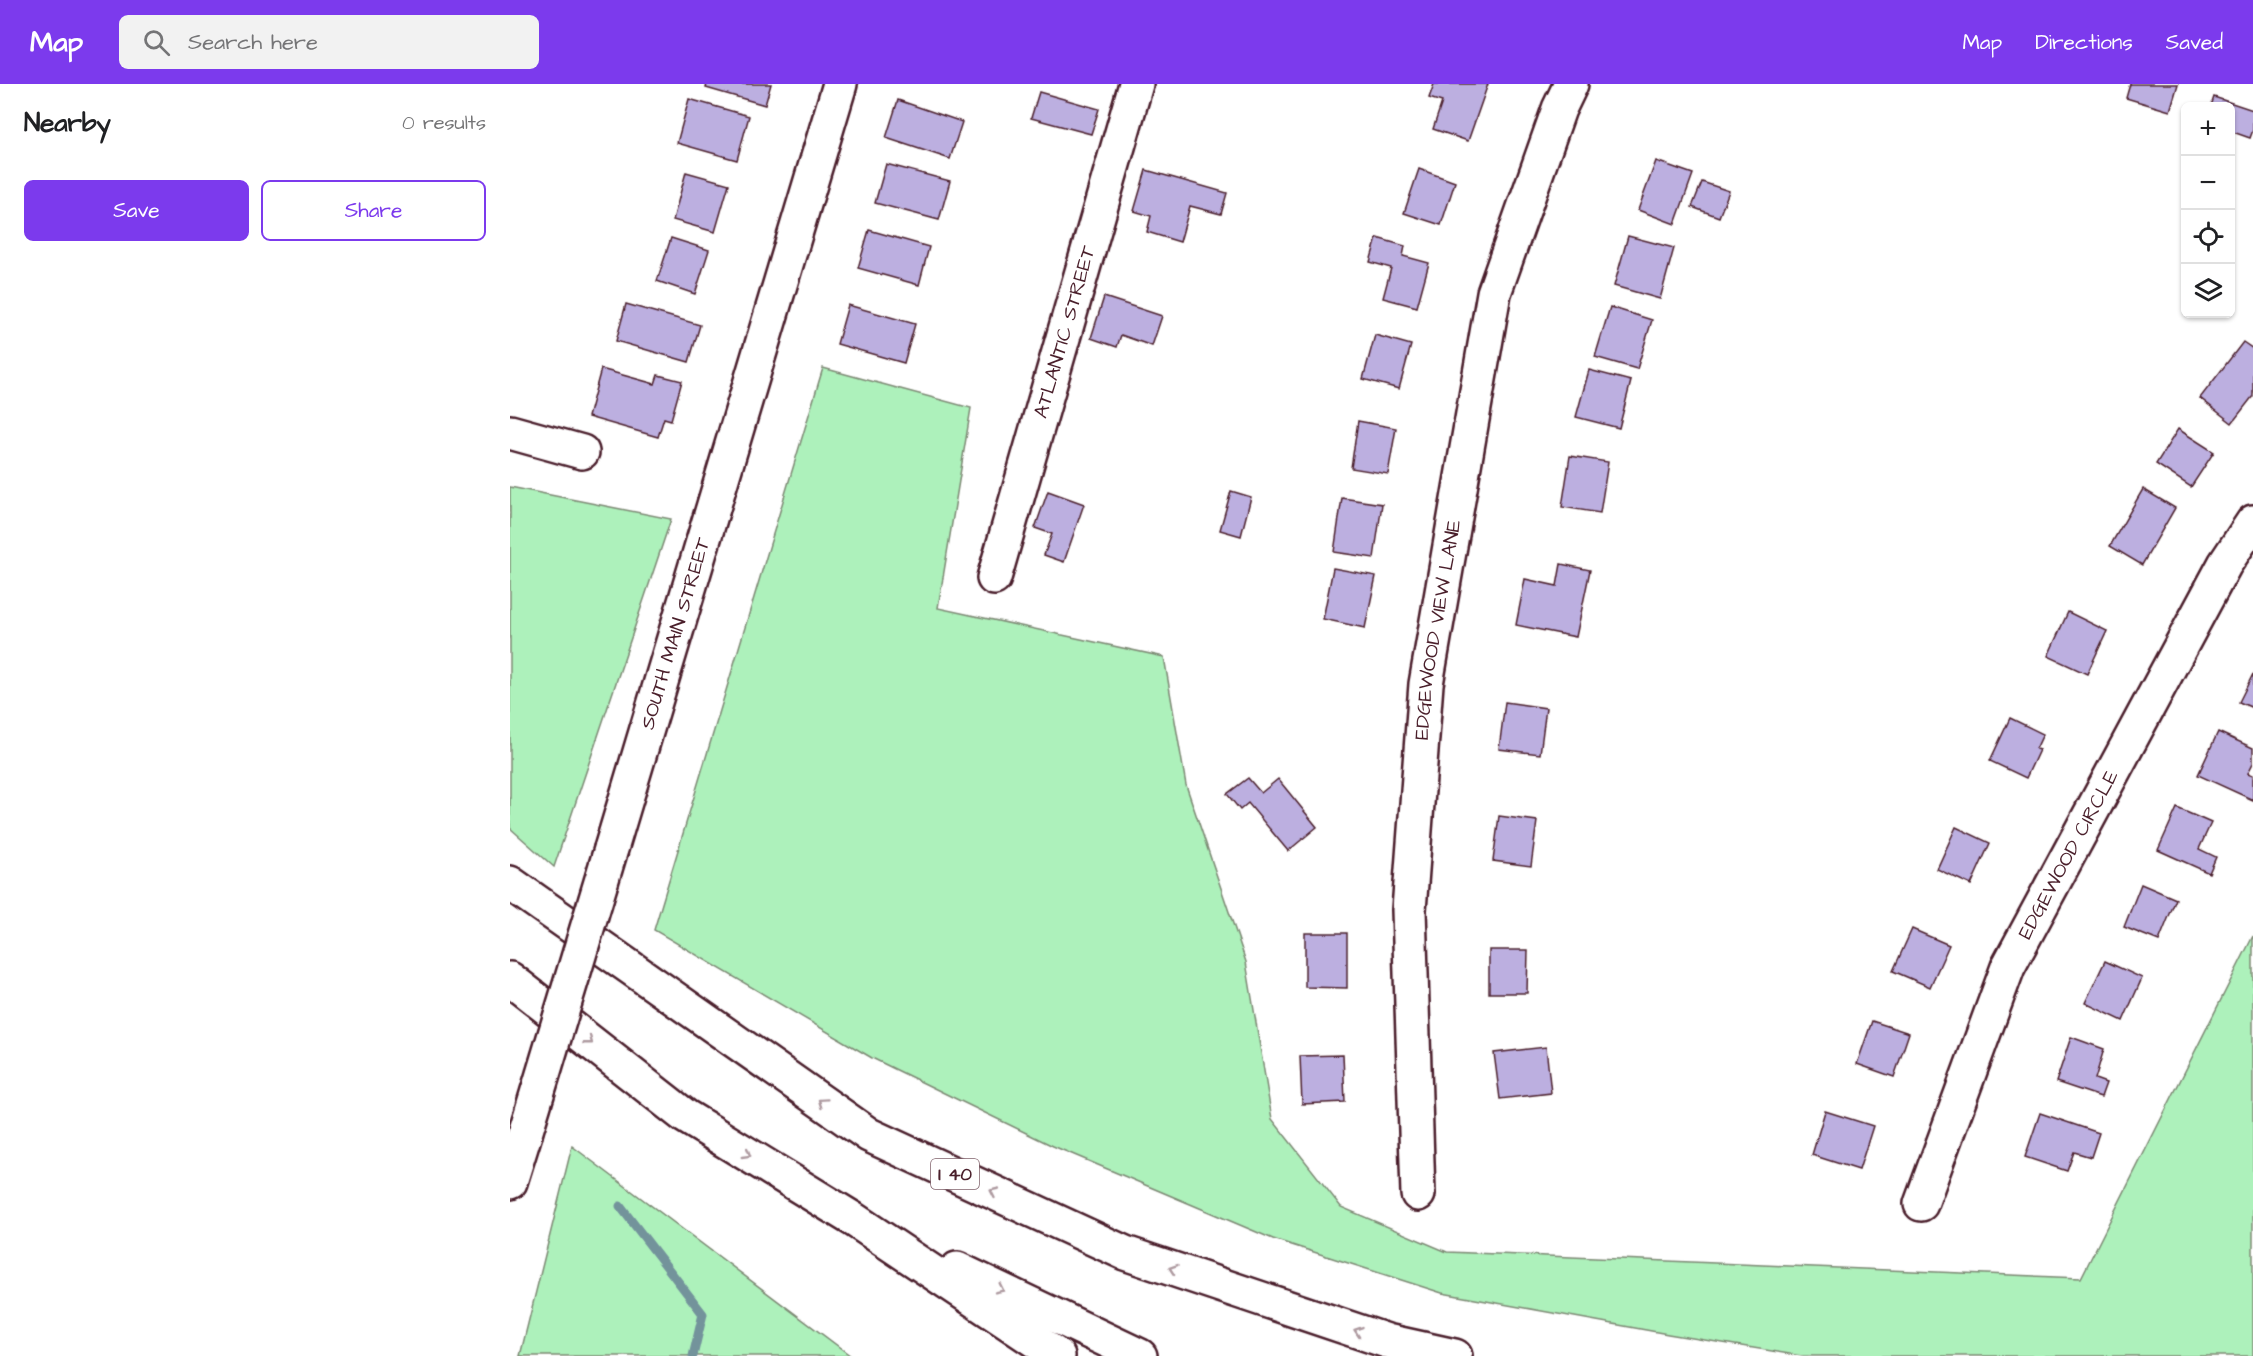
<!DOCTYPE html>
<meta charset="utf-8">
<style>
:root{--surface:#fff;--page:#f2f2f2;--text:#202124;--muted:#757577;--line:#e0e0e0;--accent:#7c3aed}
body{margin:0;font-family:"Architects Daughter",sans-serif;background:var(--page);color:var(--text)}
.controls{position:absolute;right:18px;top:18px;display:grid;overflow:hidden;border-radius:9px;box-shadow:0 2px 4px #0004}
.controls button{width:54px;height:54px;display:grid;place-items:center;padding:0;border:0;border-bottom:2px solid var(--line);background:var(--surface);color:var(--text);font:30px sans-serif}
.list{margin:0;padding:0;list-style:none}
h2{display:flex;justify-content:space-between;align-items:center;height:78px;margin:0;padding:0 24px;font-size:26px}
h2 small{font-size:20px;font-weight:400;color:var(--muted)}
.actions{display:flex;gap:12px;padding:18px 24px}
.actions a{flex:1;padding:14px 0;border:2px solid var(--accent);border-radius:9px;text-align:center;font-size:21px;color:var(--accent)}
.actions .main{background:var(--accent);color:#fff}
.icon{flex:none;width:33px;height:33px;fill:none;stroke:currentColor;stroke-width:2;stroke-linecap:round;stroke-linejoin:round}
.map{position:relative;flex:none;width:1743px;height:1272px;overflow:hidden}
header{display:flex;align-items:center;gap:36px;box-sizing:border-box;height:84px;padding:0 30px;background:var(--accent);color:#fff}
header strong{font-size:28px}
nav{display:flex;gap:33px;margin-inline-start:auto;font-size:21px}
.search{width:420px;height:54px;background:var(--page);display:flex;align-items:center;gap:15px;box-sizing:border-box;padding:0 21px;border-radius:9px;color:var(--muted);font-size:22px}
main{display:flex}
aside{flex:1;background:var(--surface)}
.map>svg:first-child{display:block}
.green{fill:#adf1bb;stroke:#7c8873;stroke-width:1.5}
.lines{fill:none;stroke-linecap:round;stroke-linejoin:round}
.stream{stroke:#73939b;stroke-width:9}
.building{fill:#bcafe0;stroke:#4a1f2b;stroke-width:1.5}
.minor-casing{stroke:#4a1f2b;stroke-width:38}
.major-casing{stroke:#4a1f2b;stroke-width:38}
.highway-casing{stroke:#4a1f2b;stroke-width:38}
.minor{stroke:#fff;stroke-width:33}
.major{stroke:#fff;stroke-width:33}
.highway{stroke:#fff;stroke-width:33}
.major-bridge-casing{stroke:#4a1f2b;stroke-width:38;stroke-linecap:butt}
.major-bridge{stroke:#fff;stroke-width:33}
.oneway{stroke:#ae9aa0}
.labels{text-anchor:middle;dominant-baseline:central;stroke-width:4.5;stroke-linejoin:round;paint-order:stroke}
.shield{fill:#fff;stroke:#80626b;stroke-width:1.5}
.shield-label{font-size:18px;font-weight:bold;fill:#4a1f2b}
.street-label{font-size:20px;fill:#4a1f2b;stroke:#fff}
</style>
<header>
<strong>Map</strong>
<div class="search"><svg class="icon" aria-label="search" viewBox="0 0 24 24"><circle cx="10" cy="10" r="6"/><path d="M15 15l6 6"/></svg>Search here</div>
<nav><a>Map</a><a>Directions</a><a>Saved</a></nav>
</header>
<main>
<aside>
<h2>Nearby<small>0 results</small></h2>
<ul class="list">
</ul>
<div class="actions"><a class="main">Save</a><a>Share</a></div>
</aside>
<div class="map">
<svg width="1743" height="1272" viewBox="0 0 1743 1272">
<rect width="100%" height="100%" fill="#fff"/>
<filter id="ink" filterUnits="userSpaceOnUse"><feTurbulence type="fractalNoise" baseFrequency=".0167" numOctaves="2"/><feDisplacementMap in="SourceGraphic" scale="12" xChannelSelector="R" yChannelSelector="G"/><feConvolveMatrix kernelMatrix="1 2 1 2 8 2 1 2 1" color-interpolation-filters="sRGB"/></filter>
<g filter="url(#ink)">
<g class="green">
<path d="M313,284L461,324L428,524L654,573L676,701L736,878L762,1035L831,1123L937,1168L1571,1194L1743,852V1272H1292L1158,1250L932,1209L763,1155L543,1062L362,974L144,846Z"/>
<path d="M0,403L161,435L44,783L0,744Z"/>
<path d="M62,1062L341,1272H10Z"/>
</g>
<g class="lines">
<path class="stream" d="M110,1122L193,1230L183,1272"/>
</g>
<g class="building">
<path d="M197,0H261L255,21L196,4Z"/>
<path d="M924,0H978L958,57L923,45L932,18L919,14Z"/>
<path d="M1620,0H1668L1660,27L1616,14Z"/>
<path d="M529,8L589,25L581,50L521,34Z"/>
<path d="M1704,13L1743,26V46L1740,54L1720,47V22H1701Z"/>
<path d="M179,15L239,32L227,76L167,59Z"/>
<path d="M388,16L452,38L440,75L376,54Z"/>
<path d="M1146,77L1183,90L1165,140L1128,126Z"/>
<path d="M376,80L440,97L429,136L365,119Z"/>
<path d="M909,85L945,98L931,141L894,129Z"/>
<path d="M636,86L717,109L711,130L680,122L670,158L637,148L641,132L624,127Z"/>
<path d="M176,88L219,100L205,148L163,136Z"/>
<path d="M1192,98L1219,107L1209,133L1182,123Z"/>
<path d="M359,146L419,163L409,201L348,184Z"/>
<path d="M1118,152L1164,164L1150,215L1104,202Z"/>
<path d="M161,154L199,166L185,210L147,197Z"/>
<path d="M867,154L895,162L893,172L919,179L907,223L873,214L881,184L860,178Z"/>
<path d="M594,213L652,232L642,262L611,251L607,263L581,254Z"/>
<path d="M116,220L190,241L179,278L106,257Z"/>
<path d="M338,221L405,240L394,279L327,260Z"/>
<path d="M1100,223L1142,236L1127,285L1085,273Z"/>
<path d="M865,251L901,261L889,305L853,295Z"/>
<path d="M1733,258L1743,265V312L1722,339L1690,314Z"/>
<path d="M91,285L145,300L148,291L172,297L161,336L154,334L148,353L78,333Z"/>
<path d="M1079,286L1121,297L1109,344L1066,333Z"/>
<path d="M848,337L886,344L878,390L841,384Z"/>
<path d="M1668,345L1704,368L1681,403L1646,380Z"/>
<path d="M1060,372L1098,378L1090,429L1052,423Z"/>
<path d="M1633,405L1665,424L1632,481L1600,462Z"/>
<path d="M538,407L574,420L554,478L534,471L542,450L525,444Z"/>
<path d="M721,407L741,413L731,452L710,446Z"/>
<path d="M832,414L872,420L864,474L824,468Z"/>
<path d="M1051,480L1080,486L1066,553L1006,541L1015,495L1047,502Z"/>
<path d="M823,484L866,492L855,544L813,535Z"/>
<path d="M1558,528L1597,547L1577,590L1538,572Z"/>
<path d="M1743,590V624L1729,618Z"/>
<path d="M995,618L1036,624L1030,670L989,665Z"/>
<path d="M1500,634L1533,650L1526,665L1529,666L1516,694L1480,677Z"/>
<path d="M1708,648L1743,664V679L1738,689L1743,691V716L1688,691Z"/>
<path d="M738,694L751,709L768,695L807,743L778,767L738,719L730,726L717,710Z"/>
<path d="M1667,724L1701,739L1689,765L1706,773L1699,789L1648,766Z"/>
<path d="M989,732L1027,737L1021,782L983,777Z"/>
<path d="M1446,743L1480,759L1461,801L1427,785Z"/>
<path d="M1631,800L1666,815L1649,857L1614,843Z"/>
<path d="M1402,845L1439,861L1420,903L1383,887Z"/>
<path d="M795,849H837V904L795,903Z"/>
<path d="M979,866H1018L1017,909H979Z"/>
<path d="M1595,877L1632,894L1613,937L1575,919Z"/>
<path d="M1362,937L1399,949L1384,993L1347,980Z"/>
<path d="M1561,953L1594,965L1585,995L1596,999L1591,1013L1546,998Z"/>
<path d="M1036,963L1041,1009L990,1015L984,969Z"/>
<path d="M833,971L835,1018L792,1020L790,972Z"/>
<path d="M1315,1027L1363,1042L1349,1086L1302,1071Z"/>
<path d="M1530,1029L1589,1049L1581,1073L1564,1068L1557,1087L1515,1073Z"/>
</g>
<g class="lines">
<defs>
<g id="minor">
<path d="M0,348L72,368"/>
<path id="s1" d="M484,494L626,0"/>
<path id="s2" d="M908,1110L899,826L916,600L984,209L1049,25L1061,0"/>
<path id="s3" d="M1411,1120L1498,883L1715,480L1743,438"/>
</g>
<g id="major">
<path id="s4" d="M101,765L330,0"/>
<path d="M0,1098L15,1050"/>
</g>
<g id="highway">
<path d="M0,799L359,1051L615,1169L877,1257L945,1272"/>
<path d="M0,895L175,1032L343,1135L548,1272"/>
<path d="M447,1185L630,1272"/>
</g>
</defs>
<use href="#minor" class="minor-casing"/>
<use href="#major" class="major-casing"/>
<use href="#highway" class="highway-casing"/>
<use href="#minor" class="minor"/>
<use href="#major" class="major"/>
<use href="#highway" class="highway"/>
<defs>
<path id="major-bridge" d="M15,1050L101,765"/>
</defs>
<use href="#major-bridge" class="major-bridge-casing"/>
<use href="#major-bridge" class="major-bridge"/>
</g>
<defs><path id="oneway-chevron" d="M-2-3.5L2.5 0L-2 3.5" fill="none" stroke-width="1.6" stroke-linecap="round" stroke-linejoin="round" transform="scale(1.5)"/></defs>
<g class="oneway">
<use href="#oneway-chevron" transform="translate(79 957) rotate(38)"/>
<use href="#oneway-chevron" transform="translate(312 1018) rotate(-145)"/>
<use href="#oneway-chevron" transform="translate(237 1070) rotate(31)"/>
<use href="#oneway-chevron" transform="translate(484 1108) rotate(-155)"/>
<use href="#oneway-chevron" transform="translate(663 1185) rotate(-161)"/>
<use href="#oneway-chevron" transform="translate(490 1205) rotate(26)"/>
<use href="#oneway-chevron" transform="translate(848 1247) rotate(-161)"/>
</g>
</g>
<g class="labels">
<rect class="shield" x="421" y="1075" width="48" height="30" rx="4.5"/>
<g class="shield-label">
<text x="445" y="1090">I 40</text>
</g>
<g class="street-label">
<text stroke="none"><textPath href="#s1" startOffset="256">ATLANTIC STREET</textPath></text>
<text stroke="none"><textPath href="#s2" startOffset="566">EDGEWOOD VIEW LANE</textPath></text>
<text stroke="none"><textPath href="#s4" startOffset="225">SOUTH MAIN STREET</textPath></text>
<text stroke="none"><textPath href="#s3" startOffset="380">EDGEWOOD CIRCLE</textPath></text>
</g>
</g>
</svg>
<div class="controls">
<button>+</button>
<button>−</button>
<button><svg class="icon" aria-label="locate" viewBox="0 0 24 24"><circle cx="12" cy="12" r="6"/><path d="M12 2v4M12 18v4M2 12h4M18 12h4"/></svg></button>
<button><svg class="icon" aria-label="layers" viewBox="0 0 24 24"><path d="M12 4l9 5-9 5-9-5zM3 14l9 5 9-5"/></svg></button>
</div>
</div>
</main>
